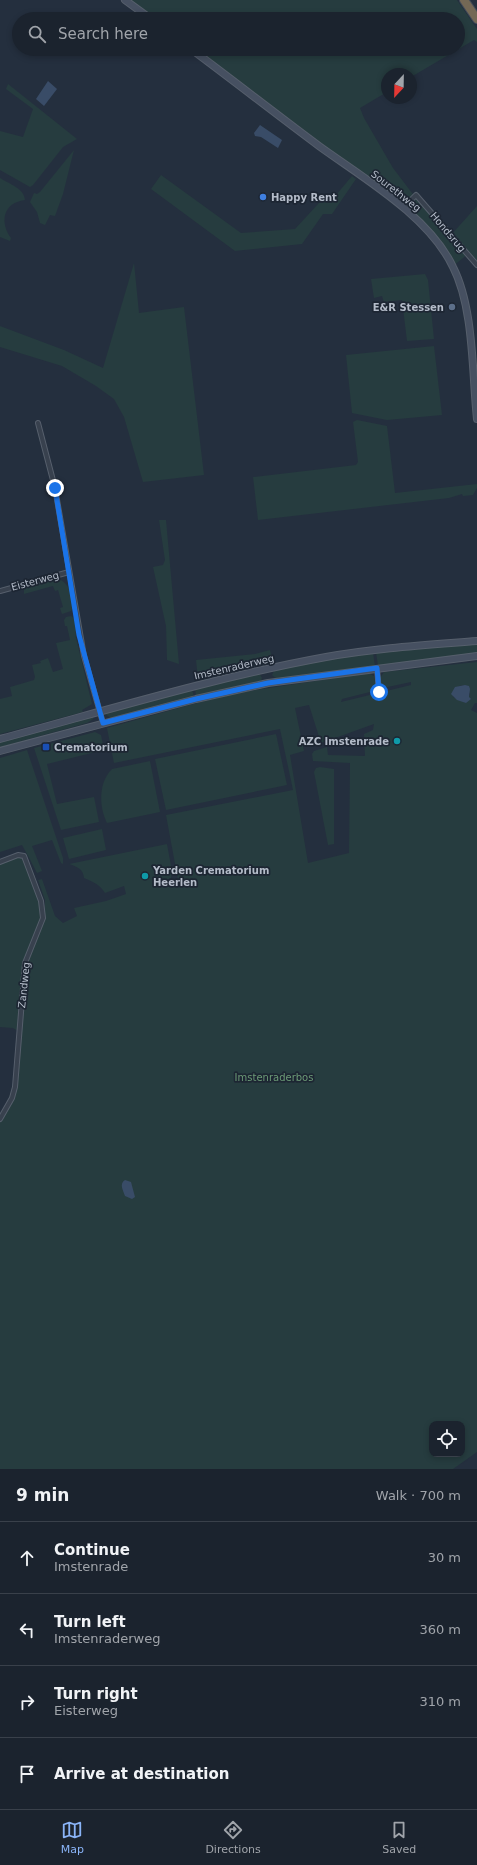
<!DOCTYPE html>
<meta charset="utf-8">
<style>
:root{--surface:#1b232e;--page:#282f3a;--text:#f1f3f6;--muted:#a0a4aa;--line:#39404a;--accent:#8ab4f8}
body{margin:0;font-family:"DejaVu Sans",sans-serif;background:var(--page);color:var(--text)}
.controls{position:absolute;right:12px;bottom:12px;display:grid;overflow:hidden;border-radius:8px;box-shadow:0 2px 6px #0003}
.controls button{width:36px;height:36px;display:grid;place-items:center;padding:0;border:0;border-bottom:1px solid var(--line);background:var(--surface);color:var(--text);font:20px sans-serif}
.compass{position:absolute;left:381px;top:68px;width:36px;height:36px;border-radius:50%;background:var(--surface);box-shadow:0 2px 6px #0003;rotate:202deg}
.stop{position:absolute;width:12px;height:12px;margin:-9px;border:3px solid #1a73e8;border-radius:50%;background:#fff}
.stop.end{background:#1a73e8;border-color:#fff;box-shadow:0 1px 4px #0008}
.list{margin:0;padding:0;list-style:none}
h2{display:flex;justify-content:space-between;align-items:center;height:52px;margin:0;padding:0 16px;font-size:17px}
h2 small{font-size:13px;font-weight:400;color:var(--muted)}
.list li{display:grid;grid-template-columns:26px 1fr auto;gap:12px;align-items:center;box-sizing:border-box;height:72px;padding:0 16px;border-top:1px solid var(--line)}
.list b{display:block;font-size:15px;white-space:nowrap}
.list p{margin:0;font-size:13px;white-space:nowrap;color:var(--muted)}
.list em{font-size:13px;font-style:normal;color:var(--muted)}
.icon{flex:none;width:22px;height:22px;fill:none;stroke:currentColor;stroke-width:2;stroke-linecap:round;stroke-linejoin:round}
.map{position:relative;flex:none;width:477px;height:1469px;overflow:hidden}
.search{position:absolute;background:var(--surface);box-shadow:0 2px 6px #0003;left:12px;right:12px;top:12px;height:44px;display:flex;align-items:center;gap:10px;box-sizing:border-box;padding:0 14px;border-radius:22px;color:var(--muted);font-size:15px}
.sheet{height:340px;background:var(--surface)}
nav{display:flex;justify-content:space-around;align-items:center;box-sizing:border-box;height:56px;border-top:1px solid var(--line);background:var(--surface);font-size:11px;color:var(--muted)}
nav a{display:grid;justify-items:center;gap:2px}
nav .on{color:var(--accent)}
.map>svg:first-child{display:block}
.green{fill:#263c3f;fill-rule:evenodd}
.water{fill:#394c67}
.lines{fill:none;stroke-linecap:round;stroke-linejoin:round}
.street-casing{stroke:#565f6c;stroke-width:6}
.secondary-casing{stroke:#565f6c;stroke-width:8}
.highway-casing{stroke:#434c59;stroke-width:10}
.street{stroke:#38414e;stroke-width:4}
.secondary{stroke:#465061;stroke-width:6}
.highway{stroke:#746855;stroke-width:8}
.route{stroke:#1a73e8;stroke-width:5}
.shop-dot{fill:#3f7fe0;stroke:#1d2633;stroke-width:1.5}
.service-dot{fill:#5c6f8a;stroke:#1d2633;stroke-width:1.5}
.culture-dot{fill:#0f9aa8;stroke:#1d2633;stroke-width:1.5}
.transit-dot{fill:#1a4fb4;stroke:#1d2633;stroke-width:1.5}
.labels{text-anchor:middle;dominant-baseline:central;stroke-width:3.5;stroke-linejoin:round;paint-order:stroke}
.street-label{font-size:10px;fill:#b4bcc9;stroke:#1d2633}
.poi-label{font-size:10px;font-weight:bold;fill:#b4bcc9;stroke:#1d2633;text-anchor:start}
.park-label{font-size:10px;fill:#6b9a76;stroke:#1d2633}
</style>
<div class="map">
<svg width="477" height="1469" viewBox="0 0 477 1469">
<rect width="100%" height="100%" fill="#242f3e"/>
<g class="green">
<path d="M130,0H457L477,29V42L474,40L411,77V74H387V92L360,108L364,118L393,168L412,193L451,235L477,206V263L468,254L453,266L425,227L365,176L195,49H458V19H155Z"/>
<path d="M8,84L77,139L63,147L33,185L30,187L0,170V131L23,137L33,109L6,89Z"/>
<path d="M74,150L63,194L55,216L50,215L45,225L40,223L37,212L30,202L34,193L37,194L40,192Z"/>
<path d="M161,175L241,233L295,229L319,203L331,201L352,176L356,179L332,214H323L302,244L235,251L151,189Z"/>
<path d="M0,178C9,184 24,188 25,200C2,203 0,223 11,238L10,241L0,237Z"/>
<path d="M134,263L139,313L184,307L204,475L143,482L124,417L114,399L96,386L62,366L0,347V326L64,350L103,368Z"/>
<path d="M425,274L428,280L434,339L407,341L402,300L384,302L382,296L374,298L371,279Z"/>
<path d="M434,346L442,415L387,420L352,413L346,355Z"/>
<path d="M357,420L387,426L395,493L477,484V488L473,495L463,496L462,494L449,498L258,520L253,477L356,465L358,462L353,422Z"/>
<path d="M159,520H166L179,664L167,660L166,626L153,567L163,565L165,560Z"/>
<path d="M58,579C69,582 78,602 71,611L62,614L60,608L63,607L58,590L55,591L53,586L24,594V589Z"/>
<path d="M71,616C79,621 75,631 76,638L92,704L82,710L83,712L0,734V699L12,696L10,687L34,680L35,677L32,665L41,663L40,661L48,658L53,672L63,669L56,643L70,640L67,626H65L64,620L66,617Z"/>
<path d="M477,642V653L378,666L376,652Z"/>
<path d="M270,650L273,662L198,679L196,660L255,654Z"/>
<path d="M373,652L375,667L278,680L272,675L275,669Z"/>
<path d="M477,662V703H475L471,710L477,713V1452L453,1469H0V1117C17,1089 15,1063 18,1031L13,1028L0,1027V863C5,861 15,855 21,857C35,861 44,906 40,919H44L45,900L38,880L42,879L55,916L63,923L77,916L74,908L106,901L126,894L124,886L105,893C100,885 94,882 84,878C83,869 78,867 69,864L167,844L172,871L171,878L160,882L161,887L177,884L178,880L166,815L293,790L280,729L114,763L107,728L193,704L242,692L368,673L374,676L376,688L374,691L342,699L341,702L411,685V682L383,688L380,678L384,672ZM465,685L470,694L466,703L453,697L459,686ZM309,705L321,743L374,724L373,730L364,734L365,756L328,755L327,747L314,751L312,754L313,761L350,763L349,853L308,863L290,755L304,751L295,708ZM432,1424H462V1454H432Z"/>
<path d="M259,673L262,678L260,683L196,697L195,688Z"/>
<path d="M192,689L194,697L111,718L105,714L106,712Z"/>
<path d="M94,716L93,719L87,723L0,747V741Z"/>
<path d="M95,732L101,735L104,750L47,764L57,804L94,797L99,822L61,830L34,748Z"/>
<path d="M276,734L287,785L166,810L155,759Z"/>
<path d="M27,750L63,858V864L61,863L52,840L32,846L42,871L37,873C32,863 27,854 22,845L0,852V758Z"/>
<path d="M150,761L160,812L107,823C99,807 98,783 112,769Z"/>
<path d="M320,767L334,769V844L328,845L314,772L316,768Z"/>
<path d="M102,829L106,850L69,859L63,838Z"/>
</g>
<g class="water">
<path d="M48,81L57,89L44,106L36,99Z"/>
<path d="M260,125L282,140L278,148L261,137L255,136L254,133Z"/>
<path d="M465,685L469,686L470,689L469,697L471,699L466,703L457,700L451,694L455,687Z"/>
<path d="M125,1180L131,1182L135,1197L132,1199L125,1196C123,1190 119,1184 125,1180Z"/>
</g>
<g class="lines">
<defs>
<g id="street">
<path d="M403,208L416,195L477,265"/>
<path d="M38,423L55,488L84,656L103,723"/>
<path d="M0,591L69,572"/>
<path d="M377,668L379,692"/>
<path d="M0,862L18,855L24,856L41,901L43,918L25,963L15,1087L12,1098L0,1119"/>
</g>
<g id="secondary">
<path d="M125,0L151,19"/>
<path d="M191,49C234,81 276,114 319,146C363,178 429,216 453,267C474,308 472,373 477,419"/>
<path d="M0,739C108,710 216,677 326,657C376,648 427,645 477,641"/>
<path d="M0,751L196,699L268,683L477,656"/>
</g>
<path id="highway" d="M464,0L477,19"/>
</defs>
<use href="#street" class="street-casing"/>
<use href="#secondary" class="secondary-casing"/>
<use href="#highway" class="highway-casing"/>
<use href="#street" class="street"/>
<use href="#secondary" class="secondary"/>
<use href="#highway" class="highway"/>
</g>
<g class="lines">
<path class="route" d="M55,488L79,635L103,723L196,699L268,683L377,668L379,692"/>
</g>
<circle class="shop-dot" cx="263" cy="197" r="4"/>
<circle class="service-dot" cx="452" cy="307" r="4"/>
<g class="culture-dot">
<circle cx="397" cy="741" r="4"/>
<circle cx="145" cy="876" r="4"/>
</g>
<rect class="transit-dot" x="42" y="743" width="8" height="8" rx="2"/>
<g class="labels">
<g class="street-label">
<text transform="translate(396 191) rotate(38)">Sourethweg</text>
<text transform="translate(448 232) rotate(50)">Hondsrug</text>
<text transform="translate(35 581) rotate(-15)">Eisterweg</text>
<text transform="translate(234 667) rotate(-13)">Imstenraderweg</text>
<text transform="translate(24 985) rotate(-84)">Zandweg</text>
</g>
<g class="poi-label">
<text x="271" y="197">Happy Rent</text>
<text x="444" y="307" text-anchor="end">E&amp;R Stessen</text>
<text x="389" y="741" text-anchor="end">AZC Imstenrade</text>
<text x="54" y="747">Crematorium</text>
<text x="153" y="870">Yarden Crematorium<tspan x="153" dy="12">Heerlen</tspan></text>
</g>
<g class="park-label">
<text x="274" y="1077">Imstenraderbos</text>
</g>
</g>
</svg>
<div class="controls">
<button><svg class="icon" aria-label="locate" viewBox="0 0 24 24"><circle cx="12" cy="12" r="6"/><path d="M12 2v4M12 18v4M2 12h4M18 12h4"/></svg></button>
</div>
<svg class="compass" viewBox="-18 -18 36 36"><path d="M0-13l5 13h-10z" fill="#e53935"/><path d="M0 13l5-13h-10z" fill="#a0a4aa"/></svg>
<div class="stop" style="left:379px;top:692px"></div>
<div class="stop end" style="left:55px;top:488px"></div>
<div class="search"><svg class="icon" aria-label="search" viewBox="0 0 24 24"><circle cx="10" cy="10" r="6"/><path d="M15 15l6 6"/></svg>Search here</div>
</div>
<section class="sheet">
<h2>9 min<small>Walk · 700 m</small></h2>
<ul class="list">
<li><svg class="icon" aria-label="ahead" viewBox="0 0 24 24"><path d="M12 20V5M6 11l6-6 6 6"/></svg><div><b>Continue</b><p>Imstenrade</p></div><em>30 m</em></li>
<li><svg class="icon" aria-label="left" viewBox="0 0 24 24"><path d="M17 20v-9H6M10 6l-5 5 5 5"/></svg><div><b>Turn left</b><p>Imstenraderweg</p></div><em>360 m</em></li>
<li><svg class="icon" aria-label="right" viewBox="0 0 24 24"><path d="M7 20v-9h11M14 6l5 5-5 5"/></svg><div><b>Turn right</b><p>Eisterweg</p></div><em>310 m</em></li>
<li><svg class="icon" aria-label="arrive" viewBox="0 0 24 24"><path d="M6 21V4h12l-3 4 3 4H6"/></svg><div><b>Arrive at destination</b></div></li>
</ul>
</section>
<nav>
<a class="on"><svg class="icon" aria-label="map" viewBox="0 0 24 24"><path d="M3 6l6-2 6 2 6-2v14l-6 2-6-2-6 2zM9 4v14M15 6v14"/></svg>Map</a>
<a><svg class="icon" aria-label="directions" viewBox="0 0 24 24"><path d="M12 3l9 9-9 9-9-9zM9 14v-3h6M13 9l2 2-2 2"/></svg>Directions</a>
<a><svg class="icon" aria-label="saved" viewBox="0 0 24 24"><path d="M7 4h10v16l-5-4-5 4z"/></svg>Saved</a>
</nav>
